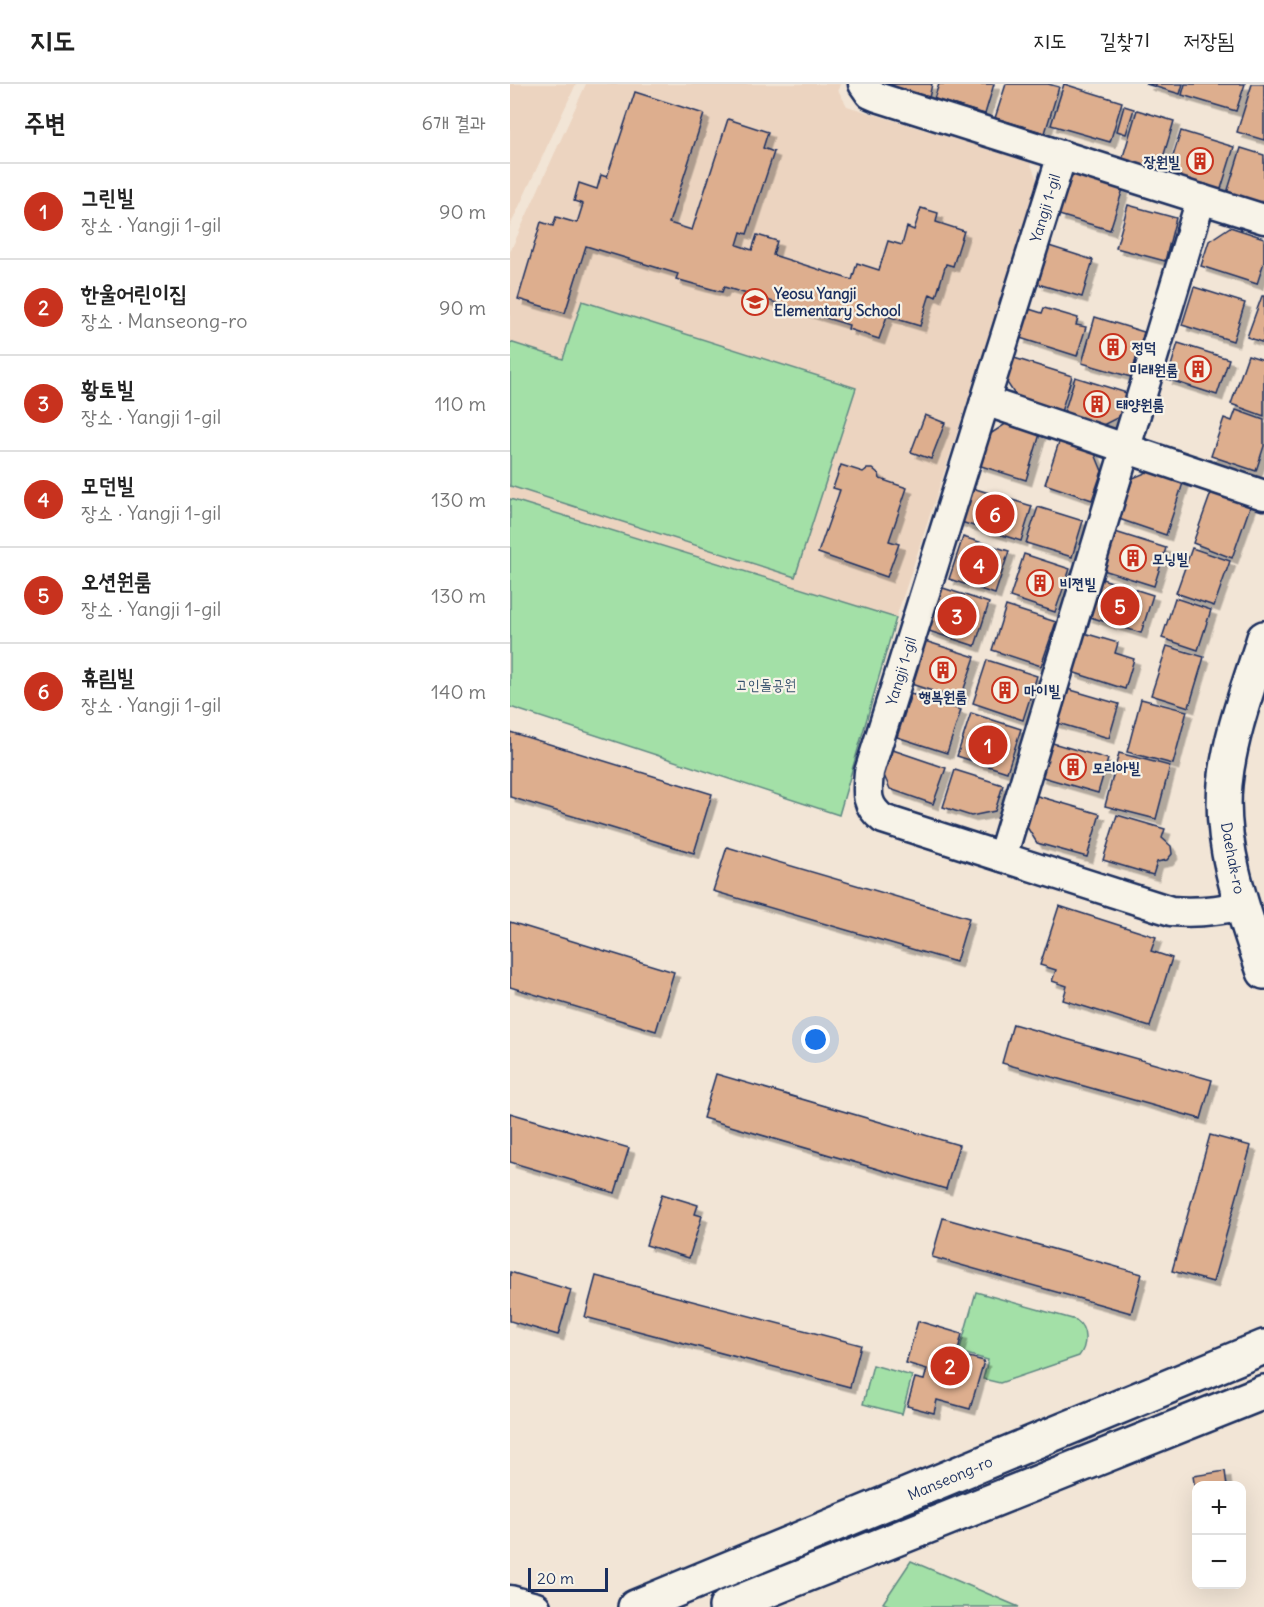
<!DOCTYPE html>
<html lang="ko">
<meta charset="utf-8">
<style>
:root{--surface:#fff;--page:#f2f2f2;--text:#222;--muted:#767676;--line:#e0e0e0;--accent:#c8321e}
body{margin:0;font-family:Delius,"Poor Story",sans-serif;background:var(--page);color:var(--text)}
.controls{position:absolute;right:18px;bottom:18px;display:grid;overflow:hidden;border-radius:12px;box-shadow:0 6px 24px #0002}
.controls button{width:54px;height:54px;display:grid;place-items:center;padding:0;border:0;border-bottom:2px solid var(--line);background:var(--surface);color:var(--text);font:30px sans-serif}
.scale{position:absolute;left:18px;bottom:15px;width:80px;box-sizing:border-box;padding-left:6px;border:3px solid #1b2f5e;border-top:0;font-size:16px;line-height:21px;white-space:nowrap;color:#1b2f5e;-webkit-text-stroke:4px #f7f3e8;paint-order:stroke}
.you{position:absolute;left:306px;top:956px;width:21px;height:21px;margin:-15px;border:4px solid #fff;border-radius:50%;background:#1a73e8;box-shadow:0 0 0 9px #1a73e833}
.badge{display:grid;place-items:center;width:39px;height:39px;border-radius:50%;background:var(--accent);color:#fff;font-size:20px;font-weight:700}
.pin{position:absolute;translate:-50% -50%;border:3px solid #fff;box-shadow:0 2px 6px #0006}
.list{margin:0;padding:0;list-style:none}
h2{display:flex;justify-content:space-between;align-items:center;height:78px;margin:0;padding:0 24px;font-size:26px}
h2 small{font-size:20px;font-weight:400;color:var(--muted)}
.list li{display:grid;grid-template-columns:39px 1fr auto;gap:18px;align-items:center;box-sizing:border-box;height:96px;padding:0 24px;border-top:2px solid var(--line)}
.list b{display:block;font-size:22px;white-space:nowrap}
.list p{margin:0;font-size:20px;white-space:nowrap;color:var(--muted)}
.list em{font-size:20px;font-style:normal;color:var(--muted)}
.map{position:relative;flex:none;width:754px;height:1523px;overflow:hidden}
header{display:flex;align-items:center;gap:36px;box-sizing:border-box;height:84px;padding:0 30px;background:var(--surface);border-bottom:2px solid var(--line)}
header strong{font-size:28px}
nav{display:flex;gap:33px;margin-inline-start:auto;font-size:21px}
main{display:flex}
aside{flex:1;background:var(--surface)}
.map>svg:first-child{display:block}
.built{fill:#ecd4c0}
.green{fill:#a3e0a7;stroke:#5f8882;stroke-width:1.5}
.building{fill:#ddae8e;stroke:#1b2f5e;stroke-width:1.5;filter:url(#shadow)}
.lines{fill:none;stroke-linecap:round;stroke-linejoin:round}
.minor-casing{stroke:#1b2f5e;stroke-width:33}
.tertiary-casing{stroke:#1b2f5e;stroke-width:38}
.minor{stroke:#f7f3e8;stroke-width:28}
.tertiary{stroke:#f7f3e8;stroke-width:33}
.labels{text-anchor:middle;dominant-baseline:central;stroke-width:4.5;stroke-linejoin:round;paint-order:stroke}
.poi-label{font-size:15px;font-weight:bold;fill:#1b2f5e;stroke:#f7f3e8;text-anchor:start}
.street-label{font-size:15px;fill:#1b2f5e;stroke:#f7f3e8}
.park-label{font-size:15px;fill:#36526d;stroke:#f7f3e8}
</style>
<header>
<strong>지도</strong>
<nav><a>지도</a><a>길찾기</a><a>저장됨</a></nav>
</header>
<main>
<aside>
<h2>주변<small>6개 결과</small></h2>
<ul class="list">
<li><span class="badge">1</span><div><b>그린빌</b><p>장소 · Yangji 1-gil</p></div><em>90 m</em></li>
<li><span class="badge">2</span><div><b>한울어린이집</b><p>장소 · Manseong-ro</p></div><em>90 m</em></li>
<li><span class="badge">3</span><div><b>황토빌</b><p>장소 · Yangji 1-gil</p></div><em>110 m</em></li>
<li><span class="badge">4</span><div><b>모던빌</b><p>장소 · Yangji 1-gil</p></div><em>130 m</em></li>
<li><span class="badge">5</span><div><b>오션원룸</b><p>장소 · Yangji 1-gil</p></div><em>130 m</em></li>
<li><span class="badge">6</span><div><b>휴림빌</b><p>장소 · Yangji 1-gil</p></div><em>140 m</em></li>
</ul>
</aside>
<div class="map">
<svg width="754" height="1523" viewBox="0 0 754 1523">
<defs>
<filter id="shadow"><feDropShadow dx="5.5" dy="5.5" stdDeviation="0" flood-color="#0004"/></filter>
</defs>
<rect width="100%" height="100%" fill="#f2e5d6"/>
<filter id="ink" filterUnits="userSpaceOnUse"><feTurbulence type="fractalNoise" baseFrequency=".0167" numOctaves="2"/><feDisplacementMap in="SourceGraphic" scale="12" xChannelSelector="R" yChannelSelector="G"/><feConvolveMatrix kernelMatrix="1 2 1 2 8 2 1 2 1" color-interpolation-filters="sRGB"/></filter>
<g filter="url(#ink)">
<g class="built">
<path d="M0,0H66L0,142Z"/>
<path d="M76,0H330L328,6L337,22L520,78L529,101L386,534L0,415V168Z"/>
</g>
<g class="green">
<path d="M72,217L346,304L285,493L0,402V258L53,275Z"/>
<path d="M0,415L386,534L329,731L0,623Z"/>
<path d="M466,1208L566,1236C578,1244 577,1262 569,1272L490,1299L473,1295L478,1276L449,1268Z"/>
<path d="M363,1281L402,1292L392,1330L353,1320Z"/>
<path d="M401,1477L509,1523H383L373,1519Z"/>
</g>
<g class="building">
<path d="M372,0H422L419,14Z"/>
<path d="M429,0H484L475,30L424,15Z"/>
<path d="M496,0H538L549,3L535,49L485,34Z"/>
<path d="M554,0L612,18L600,58L541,41Z"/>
<path d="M636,0H673L670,10Z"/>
<path d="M675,0H735L726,27L672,11Z"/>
<path d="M742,0H754V56L727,48Z"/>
<path d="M125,8L194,30L159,139L182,146L218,35L258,48L253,64L264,68L237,150L231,148L227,161L242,166L247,151L267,157L263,171L342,196L347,179L369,186L378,157L392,161L397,143L404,146L411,124L428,129L426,138L454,147L443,182L436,180L426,213L420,210L410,242L377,232L369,255L338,245L339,241L214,203L212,208L166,195L168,190L76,162L55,229L8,215L31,138L43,142L46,133L67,139L73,120L64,117L69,99L87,105L91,91L97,93Z"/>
<path d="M614,22L624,25L616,50L607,47Z"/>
<path d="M627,26L664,37L649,87L612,76Z"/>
<path d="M671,47L724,63L710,108L657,91Z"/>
<path d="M731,64L754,71V120L717,109Z"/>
<path d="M566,91L613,105L600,146L549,131L552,120L542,117L550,93Z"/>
<path d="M618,121L666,134L655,177L606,164Z"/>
<path d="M720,143L754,154V178L747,200L691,182L699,157Z"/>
<path d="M539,162L583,176L572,213L528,200Z"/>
<path d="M684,203L735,219L723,257L672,241Z"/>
<path d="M752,212H754V259L737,253Z"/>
<path d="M534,224L568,234L566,241L576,243L567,272L510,254L519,225L532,229Z"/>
<path d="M585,233L634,248L621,293L572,279Z"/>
<path d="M668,259L719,275L707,311L657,295Z"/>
<path d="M738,271L754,276V332L721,320Z"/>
<path d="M501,273L562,292L551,328L507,314L494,294Z"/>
<path d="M565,293L620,310L613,331L593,341L554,329Z"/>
<path d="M726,326L754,336V362L746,387L701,372L714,334L722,337Z"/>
<path d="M415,331L435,339L421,375L401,368Z"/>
<path d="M497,339L530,350L516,396L468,381L477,352Z"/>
<path d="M550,355L583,365L592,387L582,416L535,400Z"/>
<path d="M331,381L353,388L357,385H363L369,390L370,395L397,404L379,457L389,460L377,493L308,469L330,406L323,404Z"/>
<path d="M642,386L674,396L656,451L609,435L623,394Z"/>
<path d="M459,403L522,422L511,457L448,437Z"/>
<path d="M702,406L741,420L722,474L683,459Z"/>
<path d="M528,423L573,437L562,473L516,459Z"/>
<path d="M602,447L656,464L644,502L590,485Z"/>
<path d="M453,453L499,467L485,510L439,495Z"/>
<path d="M682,464L720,477L704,522L666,509Z"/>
<path d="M514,470L560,485L545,528L500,513Z"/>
<path d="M589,494L643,511L631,549L577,532Z"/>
<path d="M430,503L479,519L465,562L416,546Z"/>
<path d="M665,514L701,526L688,566L652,554Z"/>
<path d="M496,522L546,538L531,582L482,566Z"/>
<path d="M574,549L608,559L605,569L624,575L615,605L562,588Z"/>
<path d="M415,557L465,573L450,616L401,600Z"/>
<path d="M657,562L694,573L679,623L641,611Z"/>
<path d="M477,576L527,592L513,636L463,619Z"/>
<path d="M554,604L609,620L599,654L544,638Z"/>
<path d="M401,610L451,626L437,669L387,653Z"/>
<path d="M631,615L677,627L663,680L617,668Z"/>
<path d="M461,629L511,645L497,688L447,672Z"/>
<path d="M0,648L202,710L184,769L0,713Z"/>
<path d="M539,658L598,675L588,709L529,692Z"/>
<path d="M380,665L436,684L423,720L380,705L372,687Z"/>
<path d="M609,669L660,682L646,735L595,722Z"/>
<path d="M445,686L493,701L485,727L461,732L433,723Z"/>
<path d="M524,711L590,730L577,773L527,759L515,740Z"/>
<path d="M607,731L655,745L652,754L661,762L662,770L657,776L647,778L643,791L593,776Z"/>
<path d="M217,763L459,834L446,878L203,807Z"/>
<path d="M549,822L646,853L641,867L662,874L640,943L553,916L557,902L542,897L546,886L530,881Z"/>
<path d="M0,838L164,888L146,947L0,903Z"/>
<path d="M503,940L702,996L691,1035L492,979Z"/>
<path d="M206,990L449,1061L436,1105L193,1034Z"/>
<path d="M0,1029L119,1064L105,1109L0,1078Z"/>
<path d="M700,1051L741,1062L703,1198L662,1187Z"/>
<path d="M152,1110L188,1121L185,1130L192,1132L179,1174L136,1161Z"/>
<path d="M433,1134L632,1190L621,1229L422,1173Z"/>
<path d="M0,1188L61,1206L48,1251L0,1237Z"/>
<path d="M86,1192L351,1261L340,1303L75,1233Z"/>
<path d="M408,1237L452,1250L447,1270L474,1277L460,1325L427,1316L424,1329L397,1322L405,1294L414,1296L417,1285L396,1279Z"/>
<path d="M715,1387L717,1402H686V1411L683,1392Z"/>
</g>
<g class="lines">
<defs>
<g id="minor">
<path d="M353,0L360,10L367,13L754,135"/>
<path d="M552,71L359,688C357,709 355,721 373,735L661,827C686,829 708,827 733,821"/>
<path d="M475,317L754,411"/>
<path d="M492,773L691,115"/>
<path d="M0,1516L26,1523"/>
</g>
<g id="tertiary">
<path d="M754,554C739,602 720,650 715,700C709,763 734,829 754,888"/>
<path d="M125,1523L754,1263"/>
<path d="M216,1523L754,1308"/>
</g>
</defs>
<use href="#minor" class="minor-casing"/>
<use href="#tertiary" class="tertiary-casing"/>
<use href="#minor" class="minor"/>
<use href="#tertiary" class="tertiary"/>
</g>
</g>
<defs>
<symbol id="building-ring" viewBox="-11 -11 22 22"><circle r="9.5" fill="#f7f3e8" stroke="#c8321e" stroke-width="1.5"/><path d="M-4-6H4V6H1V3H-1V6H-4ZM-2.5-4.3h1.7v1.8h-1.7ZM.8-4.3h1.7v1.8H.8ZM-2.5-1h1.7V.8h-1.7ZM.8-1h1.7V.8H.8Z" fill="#c8321e"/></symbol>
<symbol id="school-ring" viewBox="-11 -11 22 22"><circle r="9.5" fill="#f7f3e8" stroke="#c8321e" stroke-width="1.5"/><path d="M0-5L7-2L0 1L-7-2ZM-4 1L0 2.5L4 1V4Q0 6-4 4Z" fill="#c8321e"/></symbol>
</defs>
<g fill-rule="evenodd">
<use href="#building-ring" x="675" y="62" width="30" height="30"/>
<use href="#school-ring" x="230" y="203" width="30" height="30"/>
<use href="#building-ring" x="588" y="248" width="30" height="30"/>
<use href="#building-ring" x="673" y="270" width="30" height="30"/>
<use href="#building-ring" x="572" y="305" width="30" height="30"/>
<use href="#building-ring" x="608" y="459" width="30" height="30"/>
<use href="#building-ring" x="515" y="484" width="30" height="30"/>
<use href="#building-ring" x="418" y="571" width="30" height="30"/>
<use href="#building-ring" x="480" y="591" width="30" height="30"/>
<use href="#building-ring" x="548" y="668" width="30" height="30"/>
</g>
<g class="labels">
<g class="poi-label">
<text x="670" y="77" text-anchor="end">장원빌</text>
<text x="264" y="209">Yeosu Yangji<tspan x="264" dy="17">Elementary School</tspan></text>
<text x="622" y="263">정덕</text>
<text x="668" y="285" text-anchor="end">미래원룸</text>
<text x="606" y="320">태양원룸</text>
<text x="642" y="474">모닝빌</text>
<text x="550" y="499">비젼빌</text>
<text x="514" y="606">마이빌</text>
<text x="433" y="612" text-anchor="middle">행복원룸</text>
<text x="582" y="683">모리아빌</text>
</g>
<g class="street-label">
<text transform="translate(535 124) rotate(-73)">Yangji 1-gil</text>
<text transform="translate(391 587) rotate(-73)">Yangji 1-gil</text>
<text transform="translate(723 774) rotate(79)">Daehak-ro</text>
<text transform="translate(440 1394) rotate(-23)">Manseong-ro</text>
</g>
<g class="park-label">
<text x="256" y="600">고인돌공원</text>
</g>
</g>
</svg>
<div class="controls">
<button>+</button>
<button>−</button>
</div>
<div class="scale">20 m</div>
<div class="you"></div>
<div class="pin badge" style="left:478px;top:661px">1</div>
<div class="pin badge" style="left:440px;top:1282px">2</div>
<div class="pin badge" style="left:447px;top:532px">3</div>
<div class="pin badge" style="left:469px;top:481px">4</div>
<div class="pin badge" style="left:610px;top:522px">5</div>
<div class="pin badge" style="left:485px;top:430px">6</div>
</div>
</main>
